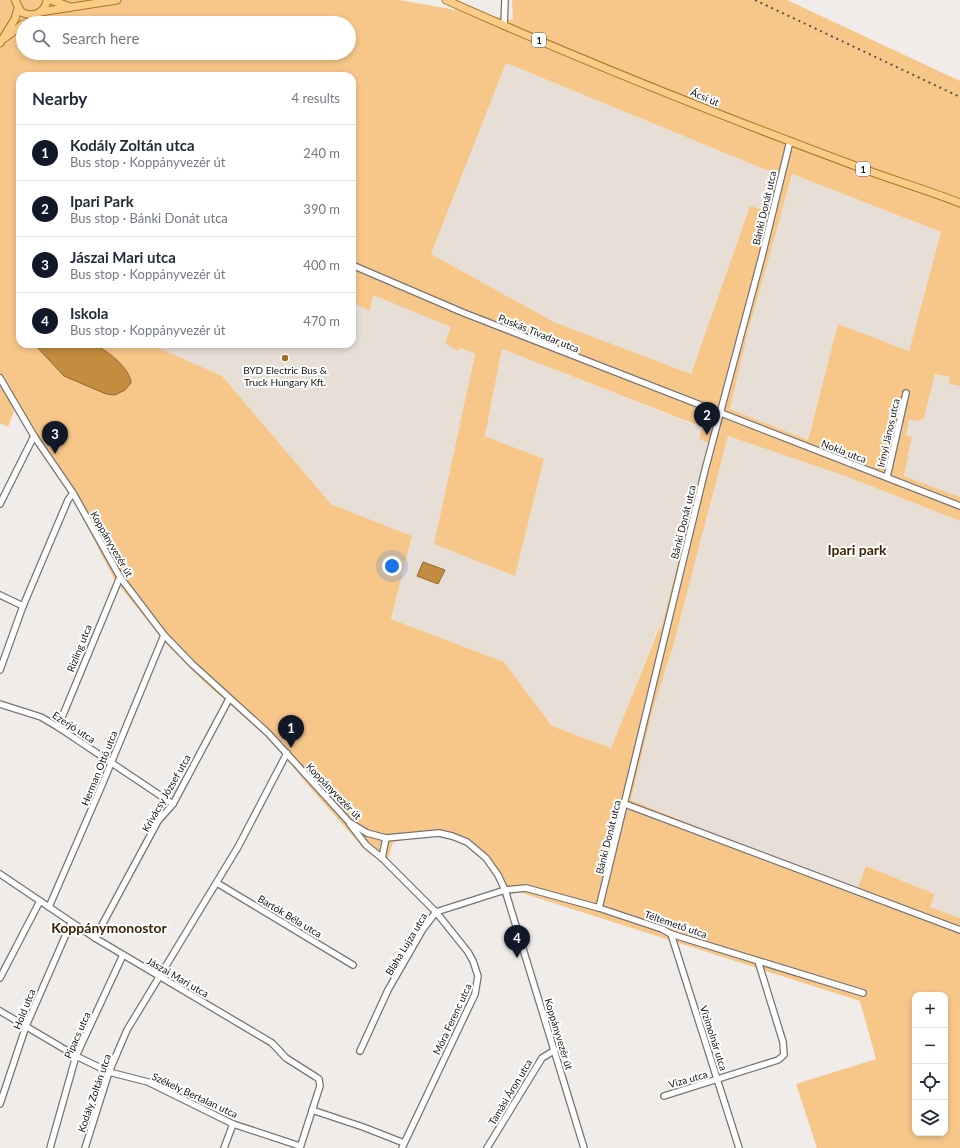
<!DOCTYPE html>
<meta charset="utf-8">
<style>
:root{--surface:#fff;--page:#f6f6f7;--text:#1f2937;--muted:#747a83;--line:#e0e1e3;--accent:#111827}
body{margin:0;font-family:Lato,sans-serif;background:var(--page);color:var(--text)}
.controls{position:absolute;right:12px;bottom:12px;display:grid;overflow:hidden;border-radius:8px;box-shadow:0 2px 6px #0003}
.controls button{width:36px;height:36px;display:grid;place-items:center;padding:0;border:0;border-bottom:1px solid var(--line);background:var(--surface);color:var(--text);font:20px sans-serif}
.you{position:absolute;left:392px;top:566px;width:14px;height:14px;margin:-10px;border:3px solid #fff;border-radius:50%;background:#1a73e8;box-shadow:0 0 0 6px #1a73e833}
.badge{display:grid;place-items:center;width:26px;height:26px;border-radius:50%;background:var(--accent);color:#fff;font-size:13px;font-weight:700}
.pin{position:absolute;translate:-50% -33px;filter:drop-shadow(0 1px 2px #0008)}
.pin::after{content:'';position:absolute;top:21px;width:14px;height:12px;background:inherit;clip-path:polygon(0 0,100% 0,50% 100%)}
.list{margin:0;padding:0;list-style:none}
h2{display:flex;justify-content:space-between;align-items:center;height:52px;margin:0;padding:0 16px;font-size:17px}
h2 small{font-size:13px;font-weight:400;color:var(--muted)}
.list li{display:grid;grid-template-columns:26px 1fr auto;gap:12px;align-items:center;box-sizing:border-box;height:56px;padding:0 16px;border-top:1px solid var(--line)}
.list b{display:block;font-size:15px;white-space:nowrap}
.list p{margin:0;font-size:13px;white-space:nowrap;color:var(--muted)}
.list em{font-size:13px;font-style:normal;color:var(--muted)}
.icon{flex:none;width:22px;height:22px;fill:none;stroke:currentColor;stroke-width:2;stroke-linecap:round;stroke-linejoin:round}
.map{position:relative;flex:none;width:960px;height:1148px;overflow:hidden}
.search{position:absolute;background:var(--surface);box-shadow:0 2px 6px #0003;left:16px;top:16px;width:340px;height:44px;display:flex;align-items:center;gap:10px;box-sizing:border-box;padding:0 14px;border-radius:22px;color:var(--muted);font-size:15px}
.panel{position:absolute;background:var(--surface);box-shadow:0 2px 6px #0003;left:16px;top:72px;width:340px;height:276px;border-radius:12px}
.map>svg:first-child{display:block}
.built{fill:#e7dfd6}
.green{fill:#f7c78a;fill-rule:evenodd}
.water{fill:#c38c3e;stroke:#8f6831}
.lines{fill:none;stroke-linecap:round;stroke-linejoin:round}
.minor-casing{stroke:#777472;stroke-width:8}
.major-casing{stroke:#a87628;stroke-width:9}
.minor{stroke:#fff;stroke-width:5.5}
.major{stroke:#facc85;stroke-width:7}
.rail{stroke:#52514f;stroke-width:2;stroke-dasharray:2 4;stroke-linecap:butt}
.poi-dot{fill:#a16f24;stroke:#fff;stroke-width:1.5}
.labels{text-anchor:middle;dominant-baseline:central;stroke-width:4;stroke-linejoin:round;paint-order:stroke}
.shield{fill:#fff;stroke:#5c5b5a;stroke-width:1}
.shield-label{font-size:9px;font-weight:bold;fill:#161514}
.street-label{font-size:10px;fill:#161514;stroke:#fff}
.poi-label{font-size:10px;fill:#161514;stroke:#fff}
.district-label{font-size:14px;font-weight:bold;fill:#3c2401;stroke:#fff}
</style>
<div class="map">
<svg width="960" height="1148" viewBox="0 0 960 1148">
<rect width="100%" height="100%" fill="#efece9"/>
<g class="built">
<path d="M506,63L774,173L764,210L750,206L691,374L554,322L431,254Z"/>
<path d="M791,174L941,232L909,351L838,324L808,440L730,409L747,336Z"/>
<path d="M373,295L452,327L458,351L459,348L475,354L434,544L515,575L544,459L485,436L502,349L702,428L709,442L661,629L658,628L611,748L552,726L504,662L391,619L412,536L331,504L222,376L150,344H352V302L370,310Z"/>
<path d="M935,374L951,377L949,384L960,386V497L904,476L912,437L905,435L909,420L919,421L924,418Z"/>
<path d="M728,436L845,476L960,521V918L930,907L935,894L867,866L859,888L715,834L631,800L651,716L674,643Z"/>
</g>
<path class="green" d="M0,0H399L513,20L512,0H787L960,81V386L949,384L950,377L935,374L924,418L919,421L909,420L906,435L912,437L904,476L960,497V521L845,476L728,436L674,643L651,716L631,800L715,834L858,888L866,866L935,894L930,907L960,918V1148H817L796,1084L876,1059L860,1001L519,892L502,897C500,890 498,880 494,874C483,855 462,838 439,837C424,836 408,840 393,842L386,865L367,852L305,782L277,746L203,681L167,645L114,579L74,501L29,434L15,408L8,427L0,423ZM23,23H349V53H23ZM506,63L774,173L764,210L750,206L691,374L554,322L431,254ZM20,76H352V302L370,311L373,295L451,327L445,343L458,351L460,348L475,354L434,544L515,576L544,459L485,436L502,349L702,427L699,439L709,443L661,629L659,628L611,748L552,726L504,662L391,619L412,536L331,504L222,376L150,344H20ZM792,174L941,232L909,351L838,324L808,440L730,409L747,336ZM915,995H945V1133H915Z"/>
<g class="water">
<path d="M34,344C52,344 73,341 90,344C104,346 131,369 131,383L125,390L115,395L106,394L64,376Z"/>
<path d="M423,562L445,570L438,584L417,576Z"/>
</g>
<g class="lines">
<defs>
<g id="minor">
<path d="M504,26L505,0"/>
<path d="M352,265L464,313L960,506"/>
<path d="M0,378L34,436L73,493L120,577L164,635L192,664L268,733L349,822L367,833L386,838L439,833L452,836L467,842L486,858L498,875L505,890L584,1148"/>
<path d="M887,477L906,393"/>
<path d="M0,504L34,436"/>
<path d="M0,595L23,606"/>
<path d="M0,670L23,606L68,500L73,493"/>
<path d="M0,704L41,717L58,727L173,804"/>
<path d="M58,727L120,577"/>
<path d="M625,804L960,930"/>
<path d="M350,824L366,845L382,858L436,912L468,952L473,961L478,976L475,994L402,1148"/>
<path d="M382,858L386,838"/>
<path d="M0,874L95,938L272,1043L286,1058L316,1077L319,1079L320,1086L300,1148"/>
<path d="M217,883L353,965"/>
<path d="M49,907L102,785L164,635"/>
<path d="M599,908L705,470L762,256L790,141"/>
<path d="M671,934L739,1148"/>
<path d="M95,938L158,821L173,804L229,699"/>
<path d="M0,978L40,901"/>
<path d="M0,1011L76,1056L109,1072L148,1082L233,1124L300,1146"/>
<path d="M360,1051L388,990L423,929L436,912L505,890L526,888L599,908L662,929L671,934L863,993"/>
<path d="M664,1096L778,1060L784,1055L783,1042L758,961"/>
<path d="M0,1104L26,1026L71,923"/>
<path d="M312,1110L363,1127L404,1143"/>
<path d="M50,1148L76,1056L123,955"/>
<path d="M85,1148L109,1072L127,1030L238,847L287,753"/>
<path d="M224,1148L233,1124"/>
<path d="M487,1148L542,1058L555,1050"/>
</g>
<g id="major">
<path d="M15,0L21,12C32,18 45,14 47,0"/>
<path d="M50,0L68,6"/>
<path d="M446,0C585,62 726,118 869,171C899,182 930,191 960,203"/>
<path d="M40,12L117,0"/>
<path d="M5,38L23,24"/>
<path d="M0,43L15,19L18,8"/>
</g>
</defs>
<use href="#minor" class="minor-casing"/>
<use href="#major" class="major-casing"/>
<use href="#minor" class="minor"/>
<use href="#major" class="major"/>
<path class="rail" d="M755,0L960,97"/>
</g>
<circle class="poi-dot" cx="285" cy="358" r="4"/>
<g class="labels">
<g class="shield">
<rect x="532" y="33" width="14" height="14" rx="3"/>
<rect x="856" y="162" width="14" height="14" rx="3"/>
</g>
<g class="shield-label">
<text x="539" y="40">1</text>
<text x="863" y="169">1</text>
</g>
<g class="street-label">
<text transform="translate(705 97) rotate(23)">Ácsi út</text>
<text transform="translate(764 208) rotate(-77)">Bánki Donát utca</text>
<text transform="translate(539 333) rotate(22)">Puskás Tivadar utca</text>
<text transform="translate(888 433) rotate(-77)">Irinyi János utca</text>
<text transform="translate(844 451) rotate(21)">Nokia utca</text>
<text transform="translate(683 522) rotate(-76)">Bánki Donát utca</text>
<text transform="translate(112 544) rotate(60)">Koppányvezér út</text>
<text transform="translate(79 648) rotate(-68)">Rizling utca</text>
<text transform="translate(74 727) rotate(33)">Ezerjó utca</text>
<text transform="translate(99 768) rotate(-68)">Herman Ottó utca</text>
<text transform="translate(334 791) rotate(46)">Koppányvezér út</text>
<text transform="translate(166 793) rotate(-60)">Krivácsy József utca</text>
<text transform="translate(608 837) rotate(-76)">Bánki Donát utca</text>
<text transform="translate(290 916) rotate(31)">Bartók Béla utca</text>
<text transform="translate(676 924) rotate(19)">Téltemető utca</text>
<text transform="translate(406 944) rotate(-59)">Blaha Lujza utca</text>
<text transform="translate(178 977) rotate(30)">Jászai Mari utca</text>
<text transform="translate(24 1009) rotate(-68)">Hold utca</text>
<text transform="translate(452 1019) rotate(-65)">Móra Ferenc utca</text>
<text transform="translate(559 1034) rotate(73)">Koppányvezér út</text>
<text transform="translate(77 1035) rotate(-66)">Pipacs utca</text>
<text transform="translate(714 1038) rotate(72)">Vízimolnár utca</text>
<text transform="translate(688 1079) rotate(-16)">Viza utca</text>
<text transform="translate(510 1092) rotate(-59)">Tamási Áron utca</text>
<text transform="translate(94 1093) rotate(-71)">Kodály Zoltán utca</text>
<text transform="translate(195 1095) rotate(25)">Székely Bertalan utca</text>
</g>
<g class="poi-label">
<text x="285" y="370">BYD Electric Bus &amp;<tspan x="285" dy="12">Truck Hungary Kft.</tspan></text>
</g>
<g class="district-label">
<text x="857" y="549">Ipari park</text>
<text x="109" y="927">Koppánymonostor</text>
</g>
</g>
</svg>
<div class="controls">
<button>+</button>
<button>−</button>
<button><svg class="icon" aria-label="locate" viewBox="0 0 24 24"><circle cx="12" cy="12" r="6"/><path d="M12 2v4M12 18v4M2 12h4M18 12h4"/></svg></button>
<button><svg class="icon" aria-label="layers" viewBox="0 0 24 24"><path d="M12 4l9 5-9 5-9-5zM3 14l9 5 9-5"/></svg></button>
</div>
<div class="you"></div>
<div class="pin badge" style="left:291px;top:748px">1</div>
<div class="pin badge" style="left:707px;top:435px">2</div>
<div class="pin badge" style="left:55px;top:454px">3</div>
<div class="pin badge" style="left:517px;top:958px">4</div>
<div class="search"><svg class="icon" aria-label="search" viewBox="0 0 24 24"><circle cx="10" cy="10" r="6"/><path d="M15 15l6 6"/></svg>Search here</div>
<section class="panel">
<h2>Nearby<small>4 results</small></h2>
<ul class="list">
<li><span class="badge">1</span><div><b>Kodály Zoltán utca</b><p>Bus stop · Koppányvezér út</p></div><em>240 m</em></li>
<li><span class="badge">2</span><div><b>Ipari Park</b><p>Bus stop · Bánki Donát utca</p></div><em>390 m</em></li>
<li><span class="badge">3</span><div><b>Jászai Mari utca</b><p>Bus stop · Koppányvezér út</p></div><em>400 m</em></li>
<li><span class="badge">4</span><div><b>Iskola</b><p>Bus stop · Koppányvezér út</p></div><em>470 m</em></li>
</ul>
</section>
</div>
